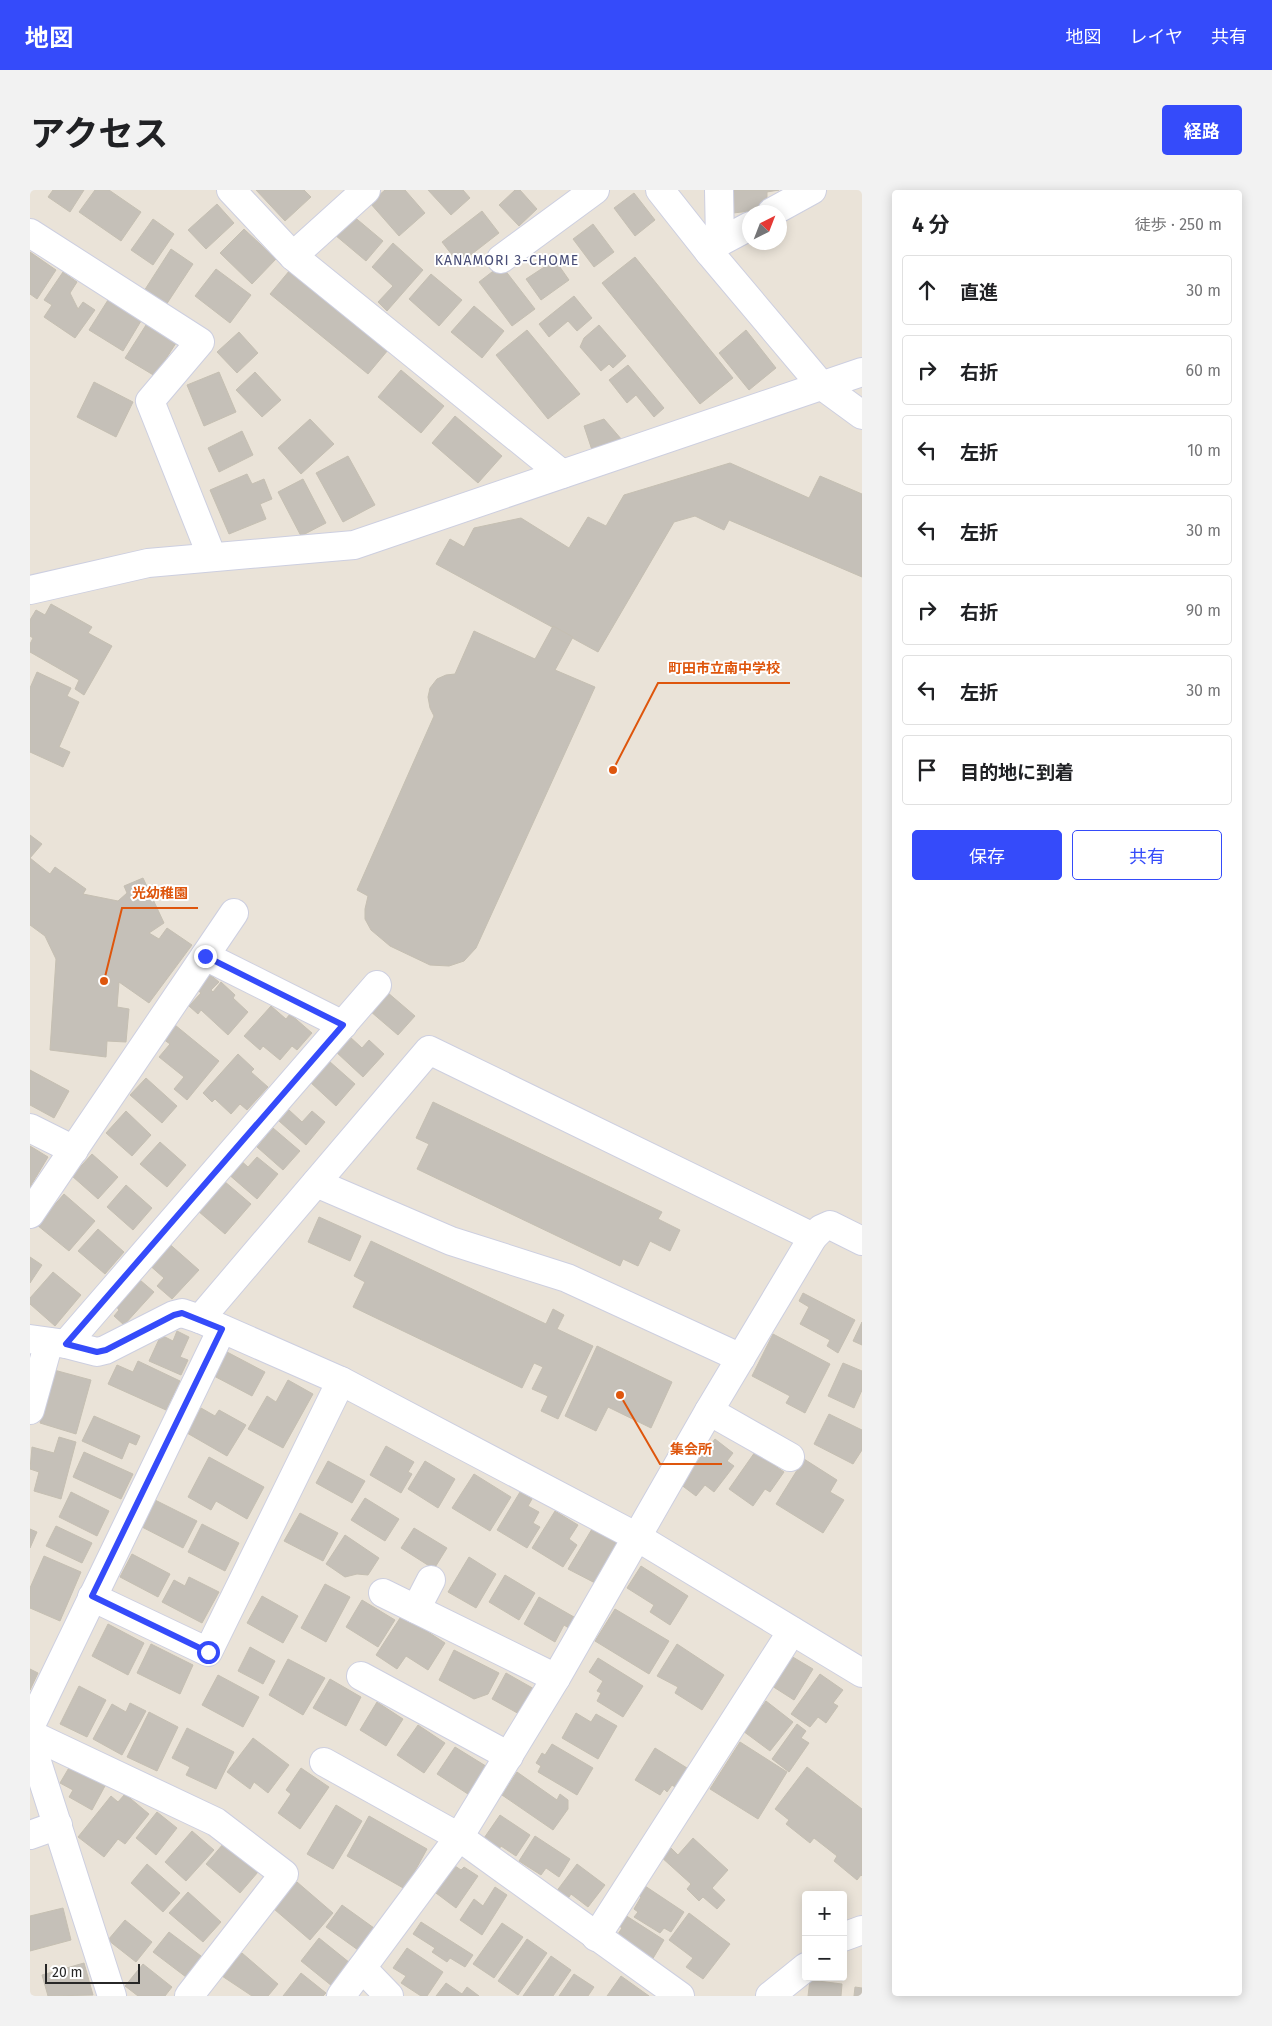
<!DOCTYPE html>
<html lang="ja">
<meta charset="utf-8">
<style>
:root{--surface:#fff;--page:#f2f2f2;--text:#202124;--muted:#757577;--line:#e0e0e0;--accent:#354bfa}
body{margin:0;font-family:"Fira Sans","Noto Sans JP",sans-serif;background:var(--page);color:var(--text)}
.controls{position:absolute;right:15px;bottom:15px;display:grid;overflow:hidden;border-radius:5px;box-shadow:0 2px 12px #0003}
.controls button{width:45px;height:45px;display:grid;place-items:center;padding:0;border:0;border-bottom:1px solid var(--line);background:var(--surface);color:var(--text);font:25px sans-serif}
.compass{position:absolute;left:712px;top:15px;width:45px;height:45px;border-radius:50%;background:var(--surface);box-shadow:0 2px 12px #0003;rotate:42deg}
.scale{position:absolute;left:15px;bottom:12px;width:95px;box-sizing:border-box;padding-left:5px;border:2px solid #272727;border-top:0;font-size:14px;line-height:18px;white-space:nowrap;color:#272727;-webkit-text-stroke:4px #fff;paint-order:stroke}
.stop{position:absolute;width:15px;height:15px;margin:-11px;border:4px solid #354bfa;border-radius:50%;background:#fff}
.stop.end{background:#354bfa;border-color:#fff;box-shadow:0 1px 5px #0008}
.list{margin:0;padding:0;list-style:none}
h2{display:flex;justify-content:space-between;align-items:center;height:65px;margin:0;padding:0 20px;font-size:21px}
h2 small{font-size:16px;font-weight:400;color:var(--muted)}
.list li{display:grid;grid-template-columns:32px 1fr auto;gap:15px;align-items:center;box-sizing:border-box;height:70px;margin:0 10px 10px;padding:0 10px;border:1px solid var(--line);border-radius:5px}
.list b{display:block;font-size:19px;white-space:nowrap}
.list em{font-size:16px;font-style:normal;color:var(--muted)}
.actions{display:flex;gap:10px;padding:15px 20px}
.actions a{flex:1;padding:11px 0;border:1px solid var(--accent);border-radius:5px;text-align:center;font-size:18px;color:var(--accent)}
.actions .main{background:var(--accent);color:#fff}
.icon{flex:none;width:28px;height:28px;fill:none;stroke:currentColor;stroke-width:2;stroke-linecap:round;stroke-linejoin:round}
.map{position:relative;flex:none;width:832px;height:1806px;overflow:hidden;border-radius:5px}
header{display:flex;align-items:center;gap:30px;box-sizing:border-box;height:70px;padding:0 25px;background:var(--accent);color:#fff}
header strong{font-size:24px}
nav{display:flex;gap:28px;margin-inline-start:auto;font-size:18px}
.intro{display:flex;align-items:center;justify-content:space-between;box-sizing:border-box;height:120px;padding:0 30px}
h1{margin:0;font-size:35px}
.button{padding:12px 22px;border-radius:5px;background:var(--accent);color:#fff;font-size:18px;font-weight:700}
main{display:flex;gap:30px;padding:0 30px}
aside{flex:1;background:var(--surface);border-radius:5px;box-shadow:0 2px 12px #0003}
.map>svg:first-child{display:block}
.building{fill:#c5c0b8;stroke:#c5bfb2}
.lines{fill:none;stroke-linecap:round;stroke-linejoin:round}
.minor-casing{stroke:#cdcfe0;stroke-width:30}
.minor{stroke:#fff;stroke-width:28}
.route{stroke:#354bfa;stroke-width:6}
.labels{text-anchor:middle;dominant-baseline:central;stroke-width:4;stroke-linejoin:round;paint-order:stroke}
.neighbourhood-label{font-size:14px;letter-spacing:1px;fill:#484d77;stroke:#fff}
.leader{fill:none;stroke:#de560d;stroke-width:2}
.callout-dot{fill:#de560d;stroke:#fff;stroke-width:2}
.callout-label{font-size:14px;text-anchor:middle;font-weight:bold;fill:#de560d;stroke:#fff;stroke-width:4;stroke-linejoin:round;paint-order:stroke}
</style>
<header>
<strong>地図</strong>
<nav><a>地図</a><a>レイヤ</a><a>共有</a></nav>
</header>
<div class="intro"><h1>アクセス</h1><a class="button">経路</a></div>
<main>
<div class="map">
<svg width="832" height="1806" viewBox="0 0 832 1806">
<rect width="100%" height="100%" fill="#eae3d8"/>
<g class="building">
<path d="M23,0H54L40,22L18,7Z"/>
<path d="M65,0H79L111,22L91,51L49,22Z"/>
<path d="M226,0H274L281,7L255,31Z"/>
<path d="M355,0H375L395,23L369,46L340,13Z"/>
<path d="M398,0H433L440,8L421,25Z"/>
<path d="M485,0H490L507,19L489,36L469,15Z"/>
<path d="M700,0H749L737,2V10L721,21L703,23Z"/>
<path d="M604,3L625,30L605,46L584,18Z"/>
<path d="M187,14L204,33L176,59L158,40Z"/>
<path d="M452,21L469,43L429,74L412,52Z"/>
<path d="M322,25L353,51L336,71L305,45Z"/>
<path d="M123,29L144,44L123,75L101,60Z"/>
<path d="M563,34L584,62L564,77L543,49Z"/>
<path d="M214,39L246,69L222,94L190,63Z"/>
<path d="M363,53L393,80L357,121L348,112L363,96L342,77Z"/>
<path d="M141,59L163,74L136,115L114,101Z"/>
<path d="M0,62L26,80L7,109L0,104Z"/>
<path d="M605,67L703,188L670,214L572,93Z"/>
<path d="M525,70L539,90L511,110L496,89Z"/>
<path d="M471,75L505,119L482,136L449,92Z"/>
<path d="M186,79L221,105L200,133L165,106Z"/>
<path d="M260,80L358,160L338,184L240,104Z"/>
<path d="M33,82L47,92L40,103L48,119L53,112L65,120L45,148L14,127L22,115L14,110Z"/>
<path d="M401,84L432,110L409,136L379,109Z"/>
<path d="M544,106L562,128L547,141L538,131L519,147L509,134Z"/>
<path d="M78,110L111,131L93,161L59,140Z"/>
<path d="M444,116L474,141L452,168L421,142Z"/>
<path d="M116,135L146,153L125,186L95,168Z"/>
<path d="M569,135L596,166L583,178L579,174L571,181L550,157L554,148Z"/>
<path d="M497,140L550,204L518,229L466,165Z"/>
<path d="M716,140L746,178L719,200L689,163Z"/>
<path d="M209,142L228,163L207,183L187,162Z"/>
<path d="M598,175L634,218L624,227L606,205L597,213L579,190Z"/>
<path d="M371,180L414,216L391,243L348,207Z"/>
<path d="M189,182L206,222L174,236L157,195Z"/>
<path d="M225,182L251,210L232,227L206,200Z"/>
<path d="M64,192L103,212L86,247L47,227Z"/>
<path d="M425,226L472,266L448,293L402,253Z"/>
<path d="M280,229L304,254L271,284L248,258Z"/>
<path d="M574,229L592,250L562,260L554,236Z"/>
<path d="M212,241L223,265L189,282L178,258Z"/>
<path d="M318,266L345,315L313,332L286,283Z"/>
<path d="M700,273L779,308L790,286L832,304V387L699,330L694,340L665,326L644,332L568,462L406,374L420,349L434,357L444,338L491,328L539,358L558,327L576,336L594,305Z"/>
<path d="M217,284L222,294L234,289L242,309L230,314L236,329L199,344L180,300Z"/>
<path d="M273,289L296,333L271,346L248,302Z"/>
<path d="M21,414L62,437L58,443L82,456L54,505L45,499L49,490L0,462V454L3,448L0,446V430L6,420L15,425Z"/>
<path d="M523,436L543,447L525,480L565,497L446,758L434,771L419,776L400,775L360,756L341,740L335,729V719L338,706L327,700L404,526L400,518L398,507L400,498L407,489L416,485L425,484L444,441L505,469Z"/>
<path d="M7,482L41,498L37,506L49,512L29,557L40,562L33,577L0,562V498Z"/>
<path d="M0,645L12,654L0,668L20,684L25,677L56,699L53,704L88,711L97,703L94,696L113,688L134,733L119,743L129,749L137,738L162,755L119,813L89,792L87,817L99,819L96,852L77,851L76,867L20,860L26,769L15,746L0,735Z"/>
<path d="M178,783L189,792L181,800L183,802L191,792L205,805L203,808L218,822L198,845L171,820L168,824L159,816L171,803L165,798Z"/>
<path d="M357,802L385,826L368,845L340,821Z"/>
<path d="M241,816L256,829L260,824L282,843L267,860L262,856L250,870L233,856L230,860L214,846Z"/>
<path d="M145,835L189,871L157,910L144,899L154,887L129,867L140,854L133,849Z"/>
<path d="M319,846L332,858L339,850L354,864L333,887L305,861Z"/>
<path d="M208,864L224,879L221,882L238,897L217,920L210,914L201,924L185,909L182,912L173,903Z"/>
<path d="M299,871L325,894L306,916L280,892Z"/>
<path d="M0,880L39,901L24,928L0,915Z"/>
<path d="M116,888L147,916L132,933L100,905Z"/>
<path d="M403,912L632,1022L628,1029L650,1040L640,1061L620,1051L608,1076L593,1069L590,1076L387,979L399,954L386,948Z"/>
<path d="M259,920L272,932L282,921L295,932L276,955L249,931Z"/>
<path d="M96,921L121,945L102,966L76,943Z"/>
<path d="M243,938L270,961L253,980L227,957Z"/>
<path d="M130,952L156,975L137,997L110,974Z"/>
<path d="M0,956L18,967L0,997Z"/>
<path d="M62,964L88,987L68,1009L42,986Z"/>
<path d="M227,967L248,984L227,1009L197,983L209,969L218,977Z"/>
<path d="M194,991L221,1014L195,1044L168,1021Z"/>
<path d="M96,995L122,1018L103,1040L77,1017Z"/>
<path d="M34,1004L65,1031L39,1061L7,1035Z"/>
<path d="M289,1027L331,1046L320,1071L278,1052Z"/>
<path d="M68,1039L94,1062L75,1084L48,1061Z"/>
<path d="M136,1051L169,1080L142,1109L127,1096L134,1088L117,1073Z"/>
<path d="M341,1051L516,1134L523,1119L534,1125L527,1139L563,1156L528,1229L511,1221L518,1206L502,1199L513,1177L504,1173L492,1198L323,1117L335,1092L324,1086Z"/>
<path d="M0,1067L12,1075L0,1093Z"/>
<path d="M23,1082L51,1105L25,1136L0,1114V1108Z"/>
<path d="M110,1090L124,1102L94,1135L84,1126L89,1120L86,1116Z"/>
<path d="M773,1103L825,1130L808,1163L797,1156L800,1150L770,1134L779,1117L769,1111Z"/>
<path d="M832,1132V1155L823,1151Z"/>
<path d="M147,1141L159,1147L150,1167L158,1170L151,1185L119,1171L131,1145L143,1151Z"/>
<path d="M743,1144L800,1174L775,1223L756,1213L760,1206L722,1186Z"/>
<path d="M567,1156L642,1192L621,1238L578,1217L566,1241L535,1226Z"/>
<path d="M197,1162L235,1182L222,1206L184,1186Z"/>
<path d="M108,1171L150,1191L136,1220L78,1194L87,1175L103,1182Z"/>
<path d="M813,1173L832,1181V1200L824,1218L798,1206Z"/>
<path d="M24,1180L61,1190L46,1244L10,1233Z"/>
<path d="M258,1190L283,1204L253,1258L218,1239L237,1206L246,1212Z"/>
<path d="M171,1218L185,1226L189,1220L216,1235L197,1266L157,1243Z"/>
<path d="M799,1224L832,1240V1260L823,1274L784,1254Z"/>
<path d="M64,1226L110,1246L106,1255L99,1252L92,1269L52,1251Z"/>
<path d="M29,1247L46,1252L31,1309L4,1301L9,1282L0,1279L2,1257L24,1263Z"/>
<path d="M685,1249L703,1263L697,1271L704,1276L684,1302L675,1295L666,1306L650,1294Z"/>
<path d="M356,1256L384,1272L378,1282L382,1284L371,1303L340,1285Z"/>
<path d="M54,1262L103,1284L91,1309L43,1287Z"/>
<path d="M725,1262L754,1282L740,1302L735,1299L723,1316L699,1299Z"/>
<path d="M179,1267L234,1297L217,1329L186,1311L181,1320L158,1307Z"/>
<path d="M774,1269L807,1290L800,1302L814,1310L793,1343L746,1314Z"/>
<path d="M298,1271L335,1291L322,1313L286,1293Z"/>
<path d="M395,1271L425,1289L408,1318L378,1299Z"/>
<path d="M444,1284L481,1307L460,1341L422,1318Z"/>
<path d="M41,1302L79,1321L67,1346L29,1327Z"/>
<path d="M490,1302L502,1309L498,1316L509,1322L503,1333L510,1337L497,1358L467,1340Z"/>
<path d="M335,1308L369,1329L355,1351L321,1330Z"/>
<path d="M123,1309L167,1331L153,1358L110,1336Z"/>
<path d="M525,1321L548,1335L539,1349L547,1355L533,1377L502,1358Z"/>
<path d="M270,1323L308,1343L293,1371L254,1351Z"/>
<path d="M172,1334L209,1353L195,1381L158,1362Z"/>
<path d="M26,1336L62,1353L52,1373L16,1356Z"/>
<path d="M384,1338L417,1358L404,1379L371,1358Z"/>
<path d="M0,1339L7,1342L0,1358Z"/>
<path d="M562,1339L591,1355L569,1395L538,1379Z"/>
<path d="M315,1345L349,1368L338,1385L327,1384L315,1387L296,1374Z"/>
<path d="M102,1364L140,1384L128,1407L90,1387Z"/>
<path d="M14,1366L51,1382L30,1431L0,1418V1398Z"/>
<path d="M439,1367L466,1384L446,1418L418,1402Z"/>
<path d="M611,1376L658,1406L640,1435L620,1422L624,1415L597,1398Z"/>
<path d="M475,1385L505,1403L489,1430L459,1412Z"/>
<path d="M159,1387L189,1402L172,1433L132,1412L144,1390L155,1396Z"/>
<path d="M295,1394L320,1407L296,1452L271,1438Z"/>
<path d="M232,1406L268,1426L253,1453L217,1433Z"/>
<path d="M509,1407L551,1431L545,1442L534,1435L525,1452L494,1434Z"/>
<path d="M332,1410L365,1430L348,1457L316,1437Z"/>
<path d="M585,1419L639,1451L619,1484L565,1451Z"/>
<path d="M372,1425L415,1453L398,1480L376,1466L367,1479L346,1465Z"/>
<path d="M78,1434L114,1453L98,1485L62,1466Z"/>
<path d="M121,1454L163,1475L150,1504L107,1483Z"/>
<path d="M647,1454L694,1485L672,1520L645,1503L648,1497L627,1486Z"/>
<path d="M220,1457L245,1471L233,1494L208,1481Z"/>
<path d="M424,1460L469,1483L458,1504L444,1509L409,1490Z"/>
<path d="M761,1466L783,1479L764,1510L742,1496Z"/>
<path d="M568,1468L613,1496L593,1527L567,1511L571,1503L567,1501L573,1491L559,1482Z"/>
<path d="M258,1469L295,1488L273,1525L239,1505Z"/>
<path d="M0,1479L8,1483L0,1500Z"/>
<path d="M476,1483L506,1500L491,1525L462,1509Z"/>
<path d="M790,1484L813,1500L803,1513L808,1516L796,1533L788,1527L780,1537L761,1524Z"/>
<path d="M188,1485L229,1507L213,1537L172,1515Z"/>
<path d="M300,1489L331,1507L316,1536L283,1518Z"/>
<path d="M49,1496L76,1510L57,1547L30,1534Z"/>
<path d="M736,1511L763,1532L740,1561L713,1541Z"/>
<path d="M347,1512L373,1529L356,1556L330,1540Z"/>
<path d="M100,1513L116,1521L92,1565L63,1549L82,1514L96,1522Z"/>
<path d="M119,1522L148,1537L127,1581L97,1567Z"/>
<path d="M546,1523L561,1532L566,1524L587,1536L568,1569L532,1548Z"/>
<path d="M767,1534L776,1541L771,1548L779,1553L759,1582L742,1569Z"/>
<path d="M388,1535L415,1553L394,1583L367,1565Z"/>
<path d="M157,1538L204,1562L186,1599L156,1585L160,1577L142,1568Z"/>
<path d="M223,1548L259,1575L238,1603L224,1592L220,1599L197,1582Z"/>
<path d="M710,1552L757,1582L728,1629L680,1599Z"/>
<path d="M522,1554L563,1578L547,1605L508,1582L511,1576L506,1573L512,1563L515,1565Z"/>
<path d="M425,1557L459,1578L441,1606L407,1584Z"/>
<path d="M625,1558L657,1578L645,1597L642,1595L637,1602L634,1599L630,1605L605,1590Z"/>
<path d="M40,1576L75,1596L62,1620L39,1607L43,1600L30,1593Z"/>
<path d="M777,1577L832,1619V1686L831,1685L827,1690L804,1671L807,1666L784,1648L780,1653L756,1634L759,1630L745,1619Z"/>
<path d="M271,1578L299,1597L270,1639L248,1623L261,1604L256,1600Z"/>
<path d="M487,1582L527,1610L530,1604L538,1610V1619L523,1640L472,1605Z"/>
<path d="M95,1604L119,1624L95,1654L88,1649L74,1667L48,1647L81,1606L88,1612Z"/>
<path d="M306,1615L332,1631L303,1679L277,1664Z"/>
<path d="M127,1622L147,1638L126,1665L106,1648Z"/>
<path d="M470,1625L500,1645L486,1666L471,1656L468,1661L452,1651Z"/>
<path d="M339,1626L397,1659L375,1699L317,1666Z"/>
<path d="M162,1641L184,1660L156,1691L135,1672Z"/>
<path d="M505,1646L540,1669L529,1687L516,1678L511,1685L489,1671Z"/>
<path d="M663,1648L698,1680L682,1698L695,1710L687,1719L673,1707L669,1711L657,1699L661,1694L630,1666L639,1656L648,1665Z"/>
<path d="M194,1653L228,1682L210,1703L176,1674Z"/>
<path d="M117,1674L150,1703L133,1722L101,1693Z"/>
<path d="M547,1674L575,1695L558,1717L541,1704L537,1710L526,1702Z"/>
<path d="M425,1676L431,1680L434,1677L448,1686L426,1718L406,1703Z"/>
<path d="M267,1692L303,1723L280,1750L244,1719Z"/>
<path d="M615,1696L654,1722L641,1742L634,1738L630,1743L604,1727L608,1722L604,1719L611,1707L609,1705Z"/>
<path d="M465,1697L477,1705L452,1745L430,1730L444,1709L453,1716Z"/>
<path d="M158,1702L191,1732L173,1752L139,1723Z"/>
<path d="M312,1715L344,1738L328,1760L296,1737Z"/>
<path d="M33,1718L41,1750L0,1761V1726Z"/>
<path d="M659,1723L700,1754L673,1789L656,1777L663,1768L639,1750Z"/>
<path d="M595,1725L634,1750L619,1775L586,1747L592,1738L588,1735Z"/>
<path d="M95,1730L122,1752L106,1772L78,1750Z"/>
<path d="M391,1732L443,1765L435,1777L420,1768L417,1772L402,1762L405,1758L383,1744Z"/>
<path d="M472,1733L493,1747L464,1788L443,1774Z"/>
<path d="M139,1742L171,1766L156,1787L123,1762Z"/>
<path d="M289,1748L320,1773L302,1796L271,1771Z"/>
<path d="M497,1749L517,1763L488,1805L468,1791Z"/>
<path d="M377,1758L413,1782L397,1806H391L371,1793L376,1786L363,1778Z"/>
<path d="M212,1763L248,1794L238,1806H222L192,1786Z"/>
<path d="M521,1766L541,1780L523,1806H493Z"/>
<path d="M54,1773L63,1805L18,1806L12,1785Z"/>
<path d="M113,1774L142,1797L135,1806H108L95,1796Z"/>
<path d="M271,1783L296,1803L293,1806H253Z"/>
<path d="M544,1784L564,1797L558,1806H529Z"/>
<path d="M591,1786L619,1806H577Z"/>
<path d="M780,1790L812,1794L811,1806H778Z"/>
<path d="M416,1793L432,1804L437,1797L449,1806H406Z"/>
<path d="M825,1797L832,1798V1806H824Z"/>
</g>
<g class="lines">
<defs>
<g id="minor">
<path d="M201,0L263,66L532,284"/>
<path d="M630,0L679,62L791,195L832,225"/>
<path d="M689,0L690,52"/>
<path d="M742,22L782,0"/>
<path d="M0,43L170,152L120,211L182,367"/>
<path d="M679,62L690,52L720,36"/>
<path d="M263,66L336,0"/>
<path d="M471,69L565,0"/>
<path d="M0,400L118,373L324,355L832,182"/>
<path d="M175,766L313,835"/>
<path d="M0,938L44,960"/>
<path d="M286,993L421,1051L537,1088L711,1168"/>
<path d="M0,1024L204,723"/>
<path d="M170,1129L399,860L783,1047"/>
<path d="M0,1149L36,1154L67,1162L75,1160L144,1125L152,1123L170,1129L311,1191L607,1347L832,1483"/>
<path d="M36,1154L347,795"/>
<path d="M0,1220L19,1152"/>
<path d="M679,1221L760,1267"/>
<path d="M353,1403L526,1488"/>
<path d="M62,1407L178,1462L311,1191"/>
<path d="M386,1419L401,1390"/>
<path d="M331,1486L479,1566"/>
<path d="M0,1537L192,1139"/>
<path d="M0,1544L186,1632L254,1684L159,1806"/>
<path d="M0,1550L82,1806"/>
<path d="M294,1572L429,1647L650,1806"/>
<path d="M0,1645L28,1635"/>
<path d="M566,1747L762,1441"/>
<path d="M813,1747L832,1740"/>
<path d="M332,1778L359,1806"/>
<path d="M311,1806L429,1647L526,1488L679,1221L783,1047L791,1039L800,1035L832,1051"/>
<path d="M740,1806L776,1777"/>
</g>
</defs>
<use href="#minor" class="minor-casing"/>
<use href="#minor" class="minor"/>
</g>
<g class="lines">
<path class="route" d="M175,766L313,835L36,1154L67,1162L76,1160L144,1125L152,1123L192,1139L62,1406L178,1462"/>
</g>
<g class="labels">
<g class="neighbourhood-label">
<text x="477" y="70">KANAMORI 3-CHOME</text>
</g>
</g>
<path class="leader" d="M583 580L628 493H760M74 791L92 718H168M590 1205L630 1274H692"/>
<g class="callout-dot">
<circle cx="583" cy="580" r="5"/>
<circle cx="74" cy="791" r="5"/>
<circle cx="590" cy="1205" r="5"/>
</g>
<g class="callout-label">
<text x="694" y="483">町田市立南中学校</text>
<text x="130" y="708">光幼稚園</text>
<text x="661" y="1264">集会所</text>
</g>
</svg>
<div class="controls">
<button>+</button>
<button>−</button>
</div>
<svg class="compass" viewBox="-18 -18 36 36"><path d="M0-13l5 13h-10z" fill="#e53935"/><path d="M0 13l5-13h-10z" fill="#757577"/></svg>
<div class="scale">20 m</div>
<div class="stop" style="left:178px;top:1462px"></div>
<div class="stop end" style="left:175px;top:766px"></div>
</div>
<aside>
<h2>4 分<small>徒歩 · 250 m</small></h2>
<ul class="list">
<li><svg class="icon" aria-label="ahead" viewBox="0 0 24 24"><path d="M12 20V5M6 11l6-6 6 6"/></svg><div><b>直進</b></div><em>30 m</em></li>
<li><svg class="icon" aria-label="right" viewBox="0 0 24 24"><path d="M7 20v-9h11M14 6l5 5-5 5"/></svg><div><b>右折</b></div><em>60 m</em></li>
<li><svg class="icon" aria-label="left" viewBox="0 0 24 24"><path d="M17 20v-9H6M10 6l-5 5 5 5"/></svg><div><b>左折</b></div><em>10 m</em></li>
<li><svg class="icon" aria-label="left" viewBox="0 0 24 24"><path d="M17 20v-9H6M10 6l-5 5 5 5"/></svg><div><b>左折</b></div><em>30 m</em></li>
<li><svg class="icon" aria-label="right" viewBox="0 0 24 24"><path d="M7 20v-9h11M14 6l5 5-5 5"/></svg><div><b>右折</b></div><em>90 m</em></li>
<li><svg class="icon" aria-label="left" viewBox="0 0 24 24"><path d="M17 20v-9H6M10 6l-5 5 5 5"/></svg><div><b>左折</b></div><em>30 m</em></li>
<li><svg class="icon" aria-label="arrive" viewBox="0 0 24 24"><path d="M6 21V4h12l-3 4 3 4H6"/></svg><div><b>目的地に到着</b></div></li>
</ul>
<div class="actions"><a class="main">保存</a><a>共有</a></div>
</aside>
</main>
